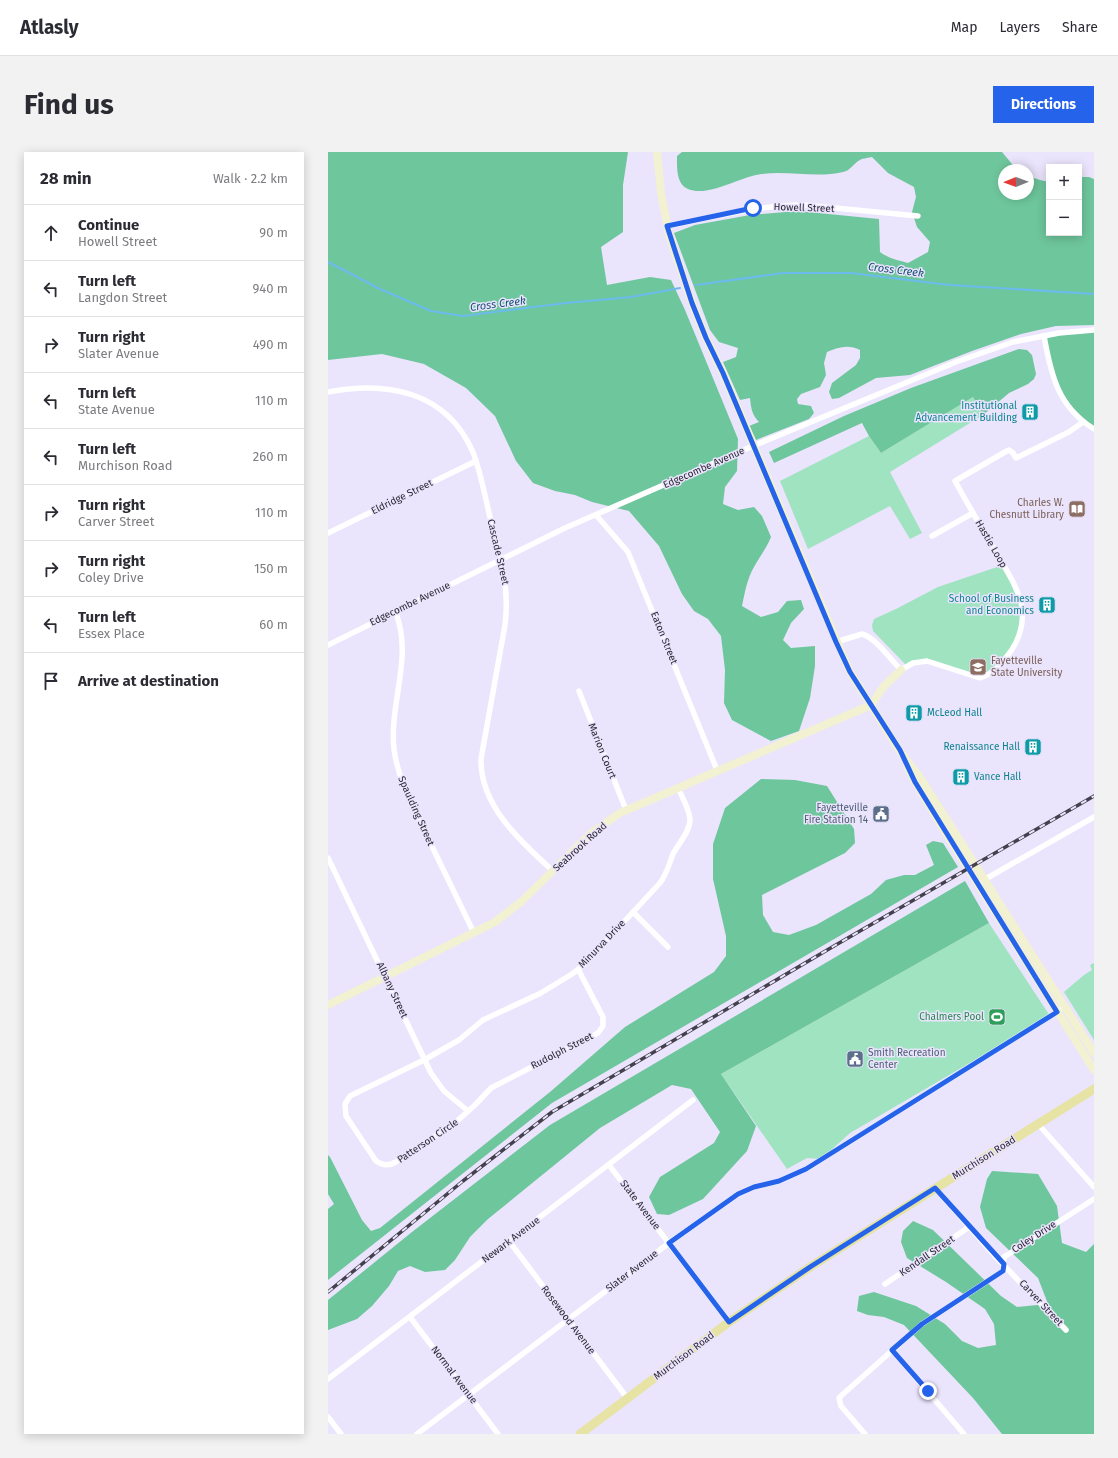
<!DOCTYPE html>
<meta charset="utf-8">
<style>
:root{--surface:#fff;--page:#f2f2f3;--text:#2b2b33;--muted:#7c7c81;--line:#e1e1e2;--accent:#2563eb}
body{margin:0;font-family:"Fira Sans",sans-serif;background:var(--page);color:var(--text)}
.controls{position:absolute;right:12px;top:12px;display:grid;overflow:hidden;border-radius:0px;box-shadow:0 2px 10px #0003}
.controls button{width:36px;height:36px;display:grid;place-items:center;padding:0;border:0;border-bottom:1px solid var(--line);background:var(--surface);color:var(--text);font:20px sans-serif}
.compass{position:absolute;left:670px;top:12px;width:36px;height:36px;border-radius:50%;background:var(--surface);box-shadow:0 2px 10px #0003;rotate:269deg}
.stop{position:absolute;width:12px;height:12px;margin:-9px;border:3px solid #2563eb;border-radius:50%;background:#fff}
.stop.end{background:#2563eb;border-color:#fff;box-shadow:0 1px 4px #0008}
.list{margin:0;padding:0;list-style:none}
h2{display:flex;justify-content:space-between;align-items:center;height:52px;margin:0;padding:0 16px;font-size:17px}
h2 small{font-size:13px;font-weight:400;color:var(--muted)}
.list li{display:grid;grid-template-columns:26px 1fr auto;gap:12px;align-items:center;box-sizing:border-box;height:56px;padding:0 16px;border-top:1px solid var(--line)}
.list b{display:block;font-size:15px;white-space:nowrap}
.list p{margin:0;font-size:13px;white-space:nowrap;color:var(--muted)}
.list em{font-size:13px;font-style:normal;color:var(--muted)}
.icon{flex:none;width:22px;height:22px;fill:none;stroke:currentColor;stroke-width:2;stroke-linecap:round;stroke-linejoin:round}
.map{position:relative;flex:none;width:766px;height:1282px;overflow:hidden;border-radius:0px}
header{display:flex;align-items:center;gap:24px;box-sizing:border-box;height:56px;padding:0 20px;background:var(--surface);border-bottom:1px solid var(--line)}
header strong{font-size:19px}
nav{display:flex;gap:22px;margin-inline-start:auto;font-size:14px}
.intro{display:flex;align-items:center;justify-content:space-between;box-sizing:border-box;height:96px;padding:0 24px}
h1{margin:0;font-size:28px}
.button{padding:10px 18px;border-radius:0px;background:var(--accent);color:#fff;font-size:14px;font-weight:700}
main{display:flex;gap:24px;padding:0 24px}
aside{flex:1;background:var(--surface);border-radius:0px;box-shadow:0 2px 10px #0003}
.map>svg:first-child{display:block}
.green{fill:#a0e3c1}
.forest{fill:#6ec69c}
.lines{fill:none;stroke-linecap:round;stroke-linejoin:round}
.stream{stroke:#6cbbee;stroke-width:2}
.street{stroke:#fff;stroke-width:5.5}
.secondary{stroke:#f2f1d2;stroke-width:8}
.primary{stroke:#e6e3a4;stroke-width:9}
.rail-casing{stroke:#44404d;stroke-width:3.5}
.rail{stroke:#eae4fc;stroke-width:2;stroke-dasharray:6;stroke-linecap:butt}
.route{stroke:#2563eb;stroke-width:5}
.labels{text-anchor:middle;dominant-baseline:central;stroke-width:3;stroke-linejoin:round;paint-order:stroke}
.street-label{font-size:10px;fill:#2c2934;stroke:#eae4fc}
.culture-label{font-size:10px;fill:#0d838f;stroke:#eae4fc;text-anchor:end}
.education-label{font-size:10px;fill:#785e54;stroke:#eae4fc;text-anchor:end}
.service-label{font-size:10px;fill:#4e5e75;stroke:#eae4fc;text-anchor:end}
.leisure-label{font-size:10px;fill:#27864d;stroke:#eae4fc;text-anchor:end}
.water-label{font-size:11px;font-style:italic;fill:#155173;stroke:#eae4fc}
</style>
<header>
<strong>Atlasly</strong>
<nav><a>Map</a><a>Layers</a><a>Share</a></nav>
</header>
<div class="intro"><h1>Find us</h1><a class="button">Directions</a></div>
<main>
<aside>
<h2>28 min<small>Walk · 2.2 km</small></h2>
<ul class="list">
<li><svg class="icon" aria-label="ahead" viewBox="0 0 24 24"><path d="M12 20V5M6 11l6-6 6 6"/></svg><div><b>Continue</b><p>Howell Street</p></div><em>90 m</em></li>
<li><svg class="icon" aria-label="left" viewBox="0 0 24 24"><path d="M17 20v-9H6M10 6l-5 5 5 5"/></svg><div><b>Turn left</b><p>Langdon Street</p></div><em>940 m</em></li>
<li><svg class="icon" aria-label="right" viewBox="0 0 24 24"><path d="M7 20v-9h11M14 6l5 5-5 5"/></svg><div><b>Turn right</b><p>Slater Avenue</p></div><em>490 m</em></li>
<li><svg class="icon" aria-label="left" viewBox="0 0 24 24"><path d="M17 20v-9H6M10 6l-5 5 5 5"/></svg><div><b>Turn left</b><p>State Avenue</p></div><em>110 m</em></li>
<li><svg class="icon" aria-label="left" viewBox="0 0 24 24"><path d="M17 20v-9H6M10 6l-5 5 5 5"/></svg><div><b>Turn left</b><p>Murchison Road</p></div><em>260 m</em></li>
<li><svg class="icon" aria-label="right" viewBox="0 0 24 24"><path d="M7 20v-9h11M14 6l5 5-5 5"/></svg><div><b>Turn right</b><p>Carver Street</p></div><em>110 m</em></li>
<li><svg class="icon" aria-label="right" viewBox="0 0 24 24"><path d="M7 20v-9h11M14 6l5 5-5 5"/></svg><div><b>Turn right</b><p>Coley Drive</p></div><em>150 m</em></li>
<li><svg class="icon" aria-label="left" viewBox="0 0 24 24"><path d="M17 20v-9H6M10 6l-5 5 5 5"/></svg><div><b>Turn left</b><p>Essex Place</p></div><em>60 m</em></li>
<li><svg class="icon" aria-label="arrive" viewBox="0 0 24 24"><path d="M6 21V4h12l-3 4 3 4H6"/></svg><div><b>Arrive at destination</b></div></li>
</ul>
</aside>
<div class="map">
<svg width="766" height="1282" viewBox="0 0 766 1282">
<rect width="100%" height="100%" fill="#eae4fc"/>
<g class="green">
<path d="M645,245L655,263L562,320L594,381L582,387L562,354L480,397L452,329L541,284L553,301Z"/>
<path d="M675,413L692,448V481L674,510L652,526L599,510L579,514L545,479L544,473L546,467L568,457L610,435Z"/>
<path d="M661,771L722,864L522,981L493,1007L479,1006L459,1017L393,922Z"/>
<path d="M766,811V888L736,840L756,823L764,818L762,813Z"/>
</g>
<g class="forest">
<path d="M0,0H300L295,33V80L273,95L279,133L322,125L343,128L357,158L410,287L409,319L397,335L395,352L410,358L426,355L434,364L443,385C438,397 432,404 426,415C419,427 417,440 414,454L433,465L450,460L459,449L473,448L476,457L463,471L455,488L463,496L487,494V514L482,546L471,579L443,589L404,568L396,551L397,518L393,484L380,467L366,459L354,442L331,394L301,359L264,350L247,343L227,339L205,331L188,309L167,264L138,236L96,212L54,202L0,208Z"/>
<path d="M354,0H674L689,18H676V42H700V24L712,28L721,30V81H751V25H761L766,27V173L728,174L693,182L644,199L582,223L548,226L511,246L504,247L501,240L504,231L528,213L532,206V198C521,192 510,195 499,200L496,211L498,223L492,235L473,242L469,247L470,252L483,254L486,261L481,267L428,288L421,274L431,270C424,263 423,256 422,246L412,248L395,210L408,205L410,196L391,190L382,178L346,81L367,73L422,63L470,59L551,67L552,100C560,106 569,108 580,111L600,100L602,90L589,75L584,60L588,45L586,35L560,21L544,5C541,6 535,6 532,8C526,11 522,19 515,20C486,27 457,17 428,23C408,27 380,45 360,37C348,32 349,15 349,4Z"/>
<path d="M766,178V276L736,248L724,223L716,184Z"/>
<path d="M691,197L699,198L704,203L708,222L706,227L700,232L681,241L655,263L645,245L553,301L541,284L534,271L446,311L441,300L516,264L583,236Z"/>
<path d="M433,627L467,628L499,634L526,677L527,691L517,701L434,743L435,763L445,780L461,783L488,773L543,742L558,728L576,723H587L606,713L598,693L605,689L615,691L630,715L224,951L0,1128V1057L6,1052L0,1042V1003L2,1005L34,1068L43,1079L52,1076L222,940L297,875L386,820L398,804V784L385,727V692L397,656Z"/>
<path d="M637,729L661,771L393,922L428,974L419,999L375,1047L341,1063L329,1062L321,1045L332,1025L386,991L392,980L363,937L344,933L272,976L160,1067L142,1085L127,1108L117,1118L97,1120L82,1114L70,1119L61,1134L44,1154L29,1167L0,1178V1148L84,1080L222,973Z"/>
<path d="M664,1019L710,1022L729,1054L734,1091L758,1100L766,1092V1282H674L645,1246L576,1173L556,1165L540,1163L529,1159L531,1144L546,1140L588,1154L617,1172L634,1189L650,1196L668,1193L666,1172L657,1157L618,1130L579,1106L573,1090L575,1079L585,1069L605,1078L673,1144L689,1155L720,1152L710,1126L658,1076L652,1055L659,1027Z"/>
</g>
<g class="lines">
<g class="stream">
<path d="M0,110L52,137L103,159L135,164L238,151L303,145L352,136"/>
<path d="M368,133L455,121H523L622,133L766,142"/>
</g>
<g class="street">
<path d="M339,74C384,65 430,53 476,53L590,64"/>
<path d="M716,184C723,223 730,255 766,277"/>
<path d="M0,240C59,229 117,239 144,298C153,319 157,346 163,369C172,405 182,435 177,473L153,607C152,654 193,690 225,719"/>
<path d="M268,363L300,400L389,618"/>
<path d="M0,381L148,309"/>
<path d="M604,384L645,361"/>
<path d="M67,459C86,504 61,550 66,597C70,628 85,655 98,682C114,715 130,748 146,781"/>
<path d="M508,490L534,482C547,485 563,508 573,518L585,511L599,509L652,526C664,522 672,513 680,503C691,489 696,473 694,455C690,434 675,413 665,395C652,373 639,351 627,329L677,300L681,298L685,301L688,306L741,280L755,270"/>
<path d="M0,493L237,376L425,294L628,210L685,190L731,181L766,178"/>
<path d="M251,539L298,658"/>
<path d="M0,706L103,921L116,939L140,959"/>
<path d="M654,729L766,665"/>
<path d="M305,760L340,795"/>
<path d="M250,817L275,865V874L270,881L163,936L147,953L128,970L68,1010C61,1014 55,1014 48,1009L18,964L17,952L22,944L96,908L131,888L155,868L213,841L244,822L256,813L332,731C339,722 341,712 345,702C350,692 362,680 362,668C362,658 354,645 350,636"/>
<path d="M710,972L766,1035"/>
<path d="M281,1013L401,1170"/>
<path d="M607,1036L666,1103L738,1178"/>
<path d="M181,1089L300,1247"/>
<path d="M557,1132L641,1075"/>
<path d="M82,1165L170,1282"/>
<path d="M564,1198L636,1282"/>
<path d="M0,1227L365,948"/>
<path d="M0,1265L13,1282"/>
<path d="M89,1282L341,1091L410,1042L426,1035L451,1029L478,1017L732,858"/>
<path d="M537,1282L513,1254L511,1246L514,1243L594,1172L675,1119L676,1105L766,1047"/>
</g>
<g class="secondary">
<path d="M329,0L333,41L341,83L364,151L378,186L395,221L522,520L571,598L593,627L766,901"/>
<path d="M579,614L587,630L614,675L766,918"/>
<path d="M0,853L167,770L194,749L262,682L292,661L543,553L556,534L573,518"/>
</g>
<path class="primary" d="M252,1282L401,1170L482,1115L766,937"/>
<defs>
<path id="rail" d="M0,1140L135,1029L224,960L506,794L766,644"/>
</defs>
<use href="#rail" class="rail-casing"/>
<use href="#rail" class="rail"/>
</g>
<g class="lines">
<path class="route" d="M425,56L339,74L364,151L378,186L395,221L508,490L522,520L572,598L587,630L729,860L478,1017L451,1029L426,1035L410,1042L341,1091L401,1170L482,1115L607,1036L676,1112L675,1119L594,1172L564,1198L600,1239"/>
</g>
<defs>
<symbol id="building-square" viewBox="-11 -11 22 22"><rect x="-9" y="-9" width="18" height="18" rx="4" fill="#0f9aa8" stroke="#eae4fc"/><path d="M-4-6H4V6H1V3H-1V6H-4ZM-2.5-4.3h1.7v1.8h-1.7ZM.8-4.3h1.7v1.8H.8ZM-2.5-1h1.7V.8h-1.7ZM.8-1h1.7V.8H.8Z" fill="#fff"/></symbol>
<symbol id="library-square" viewBox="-11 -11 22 22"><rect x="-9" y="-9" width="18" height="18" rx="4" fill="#8d6e63" stroke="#eae4fc"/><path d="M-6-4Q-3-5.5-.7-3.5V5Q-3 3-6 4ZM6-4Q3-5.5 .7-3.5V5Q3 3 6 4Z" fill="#fff"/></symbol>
<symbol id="university-square" viewBox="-11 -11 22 22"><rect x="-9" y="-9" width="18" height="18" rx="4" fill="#8d6e63" stroke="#eae4fc"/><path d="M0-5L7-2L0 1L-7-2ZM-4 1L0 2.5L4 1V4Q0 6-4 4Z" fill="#fff"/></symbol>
<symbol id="civic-square" viewBox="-11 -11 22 22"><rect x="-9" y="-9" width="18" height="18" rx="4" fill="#5c6f8a" stroke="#eae4fc"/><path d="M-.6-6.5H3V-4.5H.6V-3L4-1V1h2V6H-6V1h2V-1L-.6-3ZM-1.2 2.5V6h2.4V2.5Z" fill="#fff"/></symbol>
<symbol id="stadium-square" viewBox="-11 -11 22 22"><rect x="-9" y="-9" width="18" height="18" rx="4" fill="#2e9e5b" stroke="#eae4fc"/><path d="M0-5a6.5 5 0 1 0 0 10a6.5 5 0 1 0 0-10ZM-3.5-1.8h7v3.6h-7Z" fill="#fff"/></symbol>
</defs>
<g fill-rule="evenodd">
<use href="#building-square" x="692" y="250" width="20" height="20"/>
<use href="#library-square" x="739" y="347" width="20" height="20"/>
<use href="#building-square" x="709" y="443" width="20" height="20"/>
<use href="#university-square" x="640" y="505" width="20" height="20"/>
<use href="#building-square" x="576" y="551" width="20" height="20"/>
<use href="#building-square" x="695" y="585" width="20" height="20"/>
<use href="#building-square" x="623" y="615" width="20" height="20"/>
<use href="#civic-square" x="543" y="652" width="20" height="20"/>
<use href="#stadium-square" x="659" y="855" width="20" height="20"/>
<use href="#civic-square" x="517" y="897" width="20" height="20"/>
</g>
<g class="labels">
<g class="street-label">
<text transform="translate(476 56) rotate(2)">Howell Street</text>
<text transform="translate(376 316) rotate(-24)">Edgecombe Avenue</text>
<text transform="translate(74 345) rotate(-26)">Eldridge Street</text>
<text transform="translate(663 392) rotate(60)">Hastie Loop</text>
<text transform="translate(170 400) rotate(77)">Cascade Street</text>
<text transform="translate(82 452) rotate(-26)">Edgecombe Avenue</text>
<text transform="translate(336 486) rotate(68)">Eaton Street</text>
<text transform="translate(274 599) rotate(68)">Marion Court</text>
<text transform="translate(88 659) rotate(66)">Spaulding Street</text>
<text transform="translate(252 695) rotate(-42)">Seabrook Road</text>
<text transform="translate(274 792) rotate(-46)">Minurva Drive</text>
<text transform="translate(64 838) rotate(65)">Albany Street</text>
<text transform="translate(234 899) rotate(-27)">Rudolph Street</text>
<text transform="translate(100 989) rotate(-34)">Patterson Circle</text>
<text transform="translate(656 1006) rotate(-32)">Murchison Road</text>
<text transform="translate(312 1053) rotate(53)">State Avenue</text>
<text transform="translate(706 1085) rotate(-33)">Coley Drive</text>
<text transform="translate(183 1088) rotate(-37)">Newark Avenue</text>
<text transform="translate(599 1104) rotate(-34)">Kendall Street</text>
<text transform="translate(304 1119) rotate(-37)">Slater Avenue</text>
<text transform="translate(713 1151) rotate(47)">Carver Street</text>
<text transform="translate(240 1168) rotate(53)">Rosewood Avenue</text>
<text transform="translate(356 1204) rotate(-37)">Murchison Road</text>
<text transform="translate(126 1223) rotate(53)">Normal Avenue</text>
</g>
<g class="culture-label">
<text x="689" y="254">Institutional<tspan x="689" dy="12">Advancement Building</tspan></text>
<text x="706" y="447">School of Business<tspan x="706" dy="12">and Economics</tspan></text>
<text x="599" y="561" text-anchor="start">McLeod Hall</text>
<text x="692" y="595">Renaissance Hall</text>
<text x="646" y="625" text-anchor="start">Vance Hall</text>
</g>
<g class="education-label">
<text x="736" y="351">Charles W.<tspan x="736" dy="12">Chesnutt Library</tspan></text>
<text x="663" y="509" text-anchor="start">Fayetteville<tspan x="663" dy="12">State University</tspan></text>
</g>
<g class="service-label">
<text x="540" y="656">Fayetteville<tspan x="540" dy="12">Fire Station 14</tspan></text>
<text x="540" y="901" text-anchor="start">Smith Recreation<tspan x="540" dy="12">Center</tspan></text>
</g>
<g class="leisure-label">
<text x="656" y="865">Chalmers Pool</text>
</g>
<g class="water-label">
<text transform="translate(568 118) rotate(7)">Cross Creek</text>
<text transform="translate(170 152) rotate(-7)">Cross Creek</text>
</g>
</g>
</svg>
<div class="controls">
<button>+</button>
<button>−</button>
</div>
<svg class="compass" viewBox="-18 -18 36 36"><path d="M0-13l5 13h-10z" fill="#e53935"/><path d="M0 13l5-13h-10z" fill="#7c7c81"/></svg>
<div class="stop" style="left:425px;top:56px"></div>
<div class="stop end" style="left:600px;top:1239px"></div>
</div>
</main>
